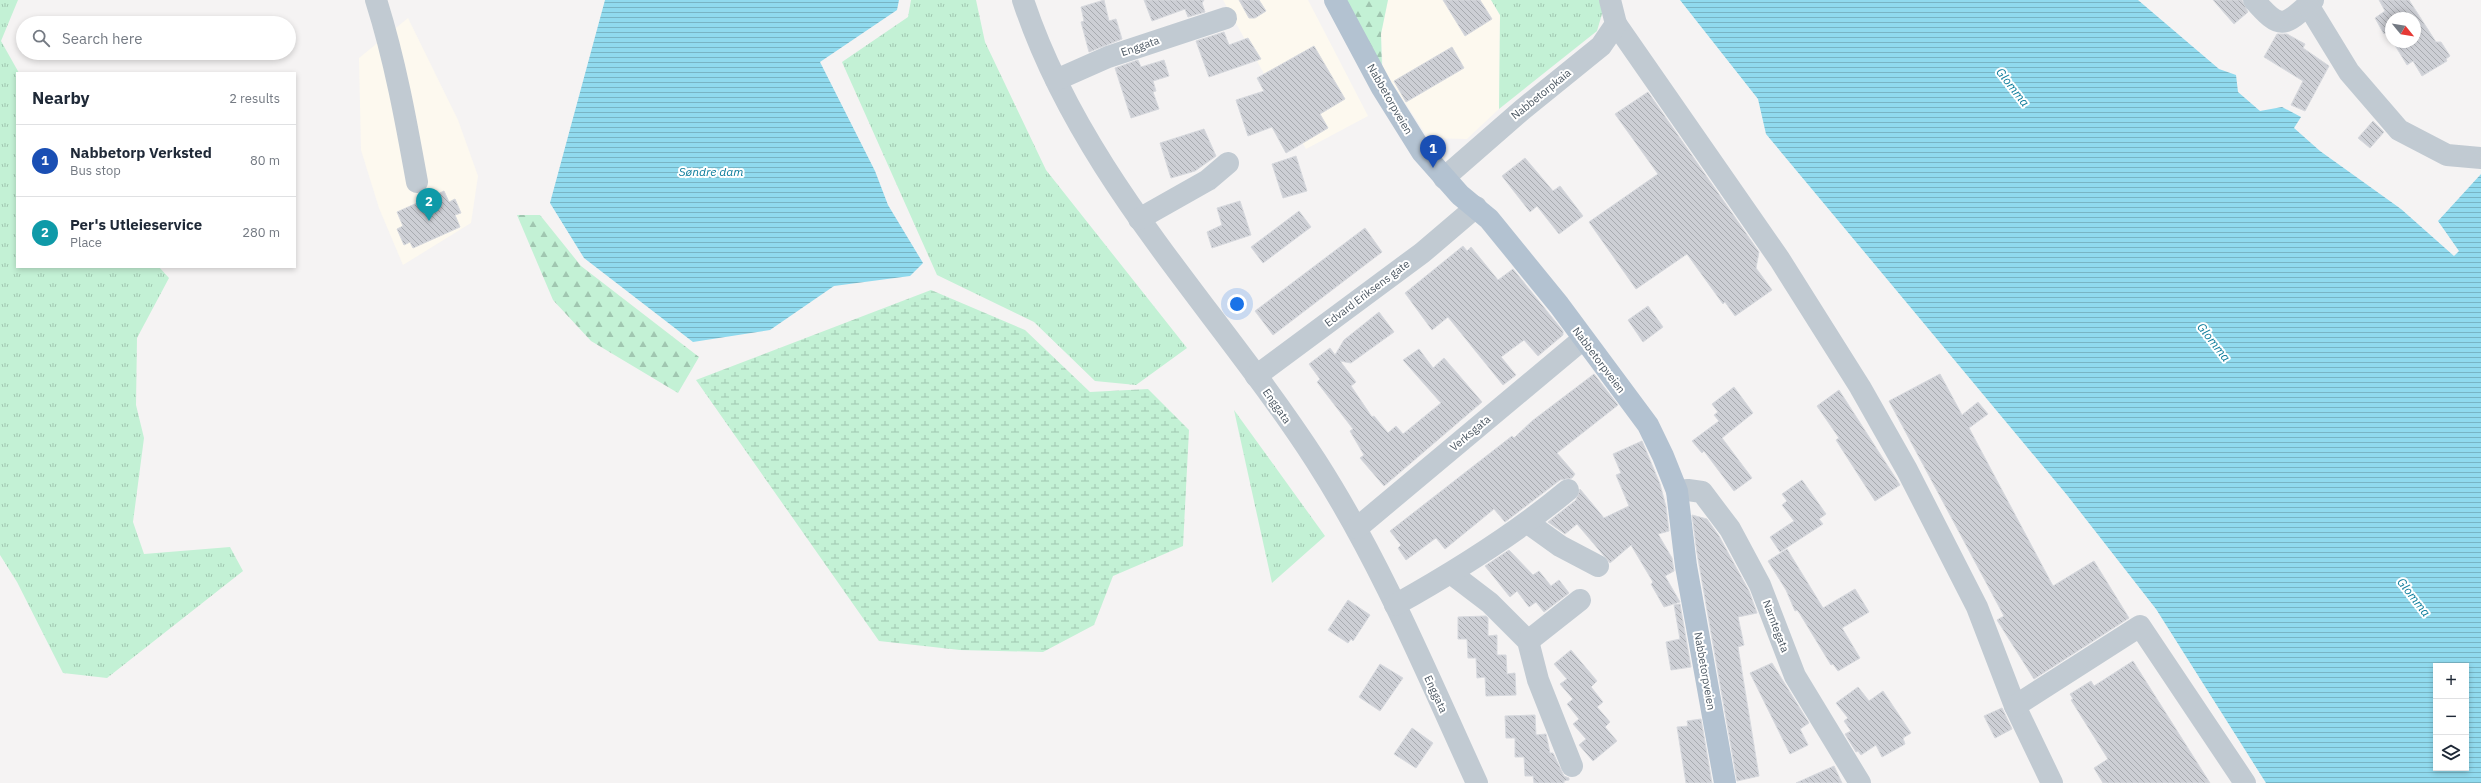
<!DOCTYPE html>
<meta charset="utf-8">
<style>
:root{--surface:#fff;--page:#f6f6f7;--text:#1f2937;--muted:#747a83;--line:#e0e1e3;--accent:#1a73e8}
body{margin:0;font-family:"IBM Plex Sans",sans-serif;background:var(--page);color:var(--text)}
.controls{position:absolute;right:12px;bottom:12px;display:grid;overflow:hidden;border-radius:0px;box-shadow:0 2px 6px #0003}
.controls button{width:36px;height:36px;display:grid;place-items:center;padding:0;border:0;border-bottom:1px solid var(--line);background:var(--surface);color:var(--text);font:20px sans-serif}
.compass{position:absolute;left:2385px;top:12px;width:36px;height:36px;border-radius:50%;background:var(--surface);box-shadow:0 2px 6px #0003;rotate:120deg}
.you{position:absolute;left:1237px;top:304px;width:14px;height:14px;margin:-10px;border:3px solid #fff;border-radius:50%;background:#1a73e8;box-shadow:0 0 0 6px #1a73e833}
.badge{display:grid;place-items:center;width:26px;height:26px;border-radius:50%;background:var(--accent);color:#fff;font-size:13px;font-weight:700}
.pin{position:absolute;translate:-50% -33px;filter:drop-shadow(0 1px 2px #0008)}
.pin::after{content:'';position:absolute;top:21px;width:14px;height:12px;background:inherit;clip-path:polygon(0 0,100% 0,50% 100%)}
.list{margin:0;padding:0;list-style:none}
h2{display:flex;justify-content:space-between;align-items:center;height:52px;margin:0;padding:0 16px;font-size:17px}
h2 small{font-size:13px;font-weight:400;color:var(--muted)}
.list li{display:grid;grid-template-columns:26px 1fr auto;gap:12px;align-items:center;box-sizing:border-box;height:72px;padding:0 16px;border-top:1px solid var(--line)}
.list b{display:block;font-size:15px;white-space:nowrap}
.list p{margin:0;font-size:13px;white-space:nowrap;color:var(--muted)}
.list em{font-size:13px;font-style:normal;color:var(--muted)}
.icon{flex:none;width:22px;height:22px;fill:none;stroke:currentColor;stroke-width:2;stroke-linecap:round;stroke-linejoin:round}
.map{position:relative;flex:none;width:2481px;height:783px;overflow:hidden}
.search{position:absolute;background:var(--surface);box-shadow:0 2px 6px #0003;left:16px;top:16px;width:280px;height:44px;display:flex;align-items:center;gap:10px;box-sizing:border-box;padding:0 14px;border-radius:22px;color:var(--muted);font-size:15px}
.panel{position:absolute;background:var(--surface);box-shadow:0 2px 6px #0003;left:16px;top:72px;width:280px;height:196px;border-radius:0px}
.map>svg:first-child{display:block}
.commercial{fill:#fdf9ef}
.grass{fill:url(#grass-tufts)}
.forest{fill:url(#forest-firs)}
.wetland{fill:url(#wetland-marsh)}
.water{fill:url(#water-rules);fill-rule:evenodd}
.building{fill:url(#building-back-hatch);stroke:#d7d9de}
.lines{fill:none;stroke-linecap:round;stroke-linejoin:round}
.minor{stroke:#c1cad2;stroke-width:22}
.major{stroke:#b3c2d1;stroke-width:22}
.labels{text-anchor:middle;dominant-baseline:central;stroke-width:4;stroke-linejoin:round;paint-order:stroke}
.street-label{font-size:11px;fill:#4a5661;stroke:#fff}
.water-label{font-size:12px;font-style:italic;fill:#0c7c9b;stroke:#fff}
</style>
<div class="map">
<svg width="2481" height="783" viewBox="0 0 2481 783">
<defs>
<pattern id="grass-tufts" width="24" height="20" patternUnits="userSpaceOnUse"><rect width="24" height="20" fill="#c3f1d5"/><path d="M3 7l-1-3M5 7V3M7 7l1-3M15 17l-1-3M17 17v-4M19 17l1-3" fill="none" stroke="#a0c6b0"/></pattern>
<pattern id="forest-firs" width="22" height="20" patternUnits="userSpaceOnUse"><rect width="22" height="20" fill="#c3f1d5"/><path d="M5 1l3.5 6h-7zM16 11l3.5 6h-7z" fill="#a0c6b0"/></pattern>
<pattern id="wetland-marsh" width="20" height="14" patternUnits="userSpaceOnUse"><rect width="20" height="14" fill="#c3f1d5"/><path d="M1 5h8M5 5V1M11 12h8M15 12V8" fill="none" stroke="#a0c6b0"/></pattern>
<pattern id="water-rules" width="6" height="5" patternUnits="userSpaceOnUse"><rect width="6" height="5" fill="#90daee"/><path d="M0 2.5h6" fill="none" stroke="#78b4c4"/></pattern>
<pattern id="building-back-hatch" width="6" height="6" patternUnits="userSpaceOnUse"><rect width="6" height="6" fill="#cdcfd5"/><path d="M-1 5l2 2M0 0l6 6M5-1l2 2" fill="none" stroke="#a8abb0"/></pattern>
</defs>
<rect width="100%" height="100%" fill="#f5f3f3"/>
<g class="commercial">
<path d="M1223,0H1308L1368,116L1306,149Z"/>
<path d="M1388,0H1491L1500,15L1499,109L1467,139L1428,138L1383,69L1381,34Z"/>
<path d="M408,18L458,120L478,176L471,223L403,265L379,208L361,150L359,58Z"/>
</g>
<g class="grass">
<path d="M0,0H18L1,41L19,73L17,267H159L169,278L137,338L136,405L144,438L133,522L144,554L230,547L243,571L107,678L63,673L17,582L0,555Z"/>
<path d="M911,0H976L985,42L1046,170L1187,348L1136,385L1095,381L1034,322L937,275L842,62L908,17Z"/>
<path d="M1491,0H1600L1604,7L1597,31L1499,109L1500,15Z"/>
<path d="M1234,410L1325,536L1272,583Z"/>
</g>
<g class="forest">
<path d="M1345,0H1388L1381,34L1382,69Z"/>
<path d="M517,215H540L581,266L699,357L678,393L591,341L553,300Z"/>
</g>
<path class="wetland" d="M931,290L1025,330L1090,392L1148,389L1189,430L1183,546L1113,576L1094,625L1043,652L960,650L879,641L696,380Z"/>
<g class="water">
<path d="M605,0H899L897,10L820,62L875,171L888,205L923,263L910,276L834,286L770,330L693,342L584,258L550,203Z"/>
<path d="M1680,0H2138L2219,69L2236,75L2238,92L2260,111L2282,107L2301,117L2294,128L2320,151L2401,209L2454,256L2459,251L2438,221L2481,174V783H2266L2156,609L2067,495L1766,134L1758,99ZM2436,666H2466V768H2436Z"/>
</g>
<g class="building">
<path d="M1104,0L1109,21L1116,19L1122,39L1089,52L1081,22L1084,21L1081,7Z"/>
<path d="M1144,0H1204L1202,3L1205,12L1188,17L1185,9L1152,21Z"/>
<path d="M1239,0H1259L1266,11L1255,18H1249Z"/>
<path d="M1443,0H1480L1492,19L1465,36Z"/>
<path d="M2213,0H2242L2248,12L2234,24Z"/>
<path d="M2379,0H2409L2436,42H2441L2450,56L2446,59L2447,61L2422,76L2413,61L2407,65L2393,42H2415V18H2391V38L2387,32L2384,34L2375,18L2385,11Z"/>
<path d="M1224,32L1229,45L1248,38L1261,59L1209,77L1196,41Z"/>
<path d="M2277,34H2287L2305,44L2303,48L2329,66L2305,111L2291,105L2303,81L2264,57Z"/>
<path d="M1314,46L1345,99L1320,114L1328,128L1286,153L1272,127L1248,136L1236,100L1264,91L1257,78Z"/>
<path d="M1452,47L1464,68L1406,102L1394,81Z"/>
<path d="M1138,60L1141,67L1164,60L1169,76L1153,81L1156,91L1153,92L1159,109L1131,118L1115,68Z"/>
<path d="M1648,92L1759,252L1756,268L1772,290L1735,316L1725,302L1723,304L1687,254L1636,289L1589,222L1658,174L1615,114Z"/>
<path d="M2373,121L2384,132L2370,148L2358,138Z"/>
<path d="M1204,129L1216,156L1195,171L1171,178L1160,143Z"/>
<path d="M1296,156L1307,191L1283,198L1272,164Z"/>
<path d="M1525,158L1553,191L1560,186L1583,216L1559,234L1537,206L1530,212L1502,176Z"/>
<path d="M444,191L449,202L455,199L461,213L455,215L460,227L413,248L410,242L404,245L397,229L403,226L397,212Z"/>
<path d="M1240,201L1251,235L1212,248L1207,232L1222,225L1217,208Z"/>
<path d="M1299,211L1311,227L1263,263L1251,247Z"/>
<path d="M1365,228L1382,252L1273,335L1255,311Z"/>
<path d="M1463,246L1467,251L1471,247L1498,280L1513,269L1563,331V335L1538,356L1524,340L1501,357L1516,375L1503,385L1448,317L1432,330L1405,293Z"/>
<path d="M1648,306L1663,327L1643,342L1628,320Z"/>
<path d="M1379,312L1394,332L1351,363L1340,361L1356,382L1351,386L1372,417L1374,416L1388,433L1396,426L1403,434L1441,403L1403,360L1419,349L1433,368L1444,358L1482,402L1384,486L1360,458L1364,455L1350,431L1353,429L1317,382L1320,379L1309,364L1330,348L1335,355L1344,340Z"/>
<path d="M1594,374L1618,405L1557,453L1575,474L1572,478L1560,480L1505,522L1494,509L1445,549L1436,538L1406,560L1398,548L1401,545L1390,531L1512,436L1514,438L1532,421Z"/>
<path d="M1940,374L1962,415L1978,402L1988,414L1969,428L2053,586L2094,561L2129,618L2034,679L1997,620L2004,616L1889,401Z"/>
<path d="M1734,387L1753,413L1722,438L1752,478L1734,491L1704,451L1702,453L1692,441L1719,421L1714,415L1718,412L1712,404Z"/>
<path d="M1839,390L1900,485L1875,501L1836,440L1839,438L1817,406Z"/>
<path d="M1642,441L1660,484L1666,507L1669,531L1658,534L1672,558L1674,571L1665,576L1680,602L1664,607L1651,584L1653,582L1631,545L1610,563L1577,524L1565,534L1548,522L1576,500L1580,489L1604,518L1629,506L1616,475L1621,473L1613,454Z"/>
<path d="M1802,480L1826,514L1819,519L1823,524L1780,552L1770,537L1794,521L1782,505L1787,501L1782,494Z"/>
<path d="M1692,515L1707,519L1719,536L1749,591L1757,613L1738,617L1744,645L1738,647L1759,776L1737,781L1697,553Z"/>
<path d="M1787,549L1823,608L1855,589L1869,612L1842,628L1860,658L1838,671L1833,664L1831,665L1800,614L1797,610L1795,611L1786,590L1768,561Z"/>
<path d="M1509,550L1533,575L1539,571L1551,586L1559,580L1569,593L1544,612L1536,602L1529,607L1517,591L1510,597L1485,566Z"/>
<path d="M1348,600L1370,615L1353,641L1351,639L1348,643L1328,630Z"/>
<path d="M1680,604L1691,667L1671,670L1666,642L1680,639L1674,605Z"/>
<path d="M1486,616L1488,618V636L1497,635V655H1506L1507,674L1515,673L1516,695L1486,696L1485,677L1477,678L1476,658H1468L1467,639H1458V617Z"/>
<path d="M1571,650L1597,681L1591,687L1603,702L1597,707L1610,722L1605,727L1617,741L1593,761L1579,745L1586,739L1573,724L1579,719L1567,704L1573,699L1560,684L1567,679L1554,664Z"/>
<path d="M2133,661L2210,783H2103L2094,768L2108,759L2071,700L2073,699L2070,694L2091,681L2094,686Z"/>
<path d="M1772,663L1809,723L1800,729L1808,745L1790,754L1750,673Z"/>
<path d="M1380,664L1403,678L1380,711L1359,697Z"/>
<path d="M1858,687L1869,701L1883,691L1911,733L1903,738L1905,744L1882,757L1876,745L1861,755L1858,751L1856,752L1845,734L1851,731L1844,721L1848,718L1836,703Z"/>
<path d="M2002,708L2012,729L1995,738L1984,716Z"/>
<path d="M1535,715L1536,735L1546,734L1550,753H1553L1564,776L1569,778V780L1564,781V783H1534L1533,776H1525L1524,757H1515V738H1506L1505,716Z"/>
<path d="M1701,719L1712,783H1686L1677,727L1688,726L1687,721Z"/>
<path d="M1412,728L1433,743L1416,768L1394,754Z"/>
<path d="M1834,766L1842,783H1796Z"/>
</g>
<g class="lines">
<g class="minor">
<path d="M376,0C395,60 406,121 417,182"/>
<path d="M1023,0C1081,176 1217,308 1316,461C1381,562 1427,674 1477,783"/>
<path d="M2254,0C2281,31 2284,27 2313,0"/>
<path d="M2308,5L2349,72L2399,130L2447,155L2481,158"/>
<path d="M1616,24L1780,260L1860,387L1907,470L1977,607L2015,706L2052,783"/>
<path d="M1056,80L1108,57L1226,18"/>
<path d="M1444,178L1522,110L1601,46L1616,24L1610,0"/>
<path d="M1139,219L1208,180L1228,163"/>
<path d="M1256,376L1422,253L1476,207"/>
<path d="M1677,491L1688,490L1702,492L1730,529L1760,585L1795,676L1860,783"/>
<path d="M1528,523L1560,546L1598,566"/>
<path d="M1357,528L1583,339"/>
<path d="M1452,574L1490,603L1528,641L1538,680L1572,766"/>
<path d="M1395,605C1456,571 1514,535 1568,490"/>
<path d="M1528,641L1580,600"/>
<path d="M2015,706L2140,626L2245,783"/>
</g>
<path class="major" d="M1335,0L1382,88L1422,152L1460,195L1489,219L1559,305L1648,425L1663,456L1677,491L1686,566L1725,783"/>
</g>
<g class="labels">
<g class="street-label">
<text transform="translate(1140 46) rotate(-19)">Enggata</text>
<text transform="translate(1541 94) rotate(-39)">Nabbetorpkaia</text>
<text transform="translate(1390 99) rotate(60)">Nabbetorpveien</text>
<text transform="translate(1367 293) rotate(-37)">Edvard Eriksens gate</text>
<text transform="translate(1599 360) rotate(53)">Nabbetorpveien</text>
<text transform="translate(1277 406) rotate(55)">Enggata</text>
<text transform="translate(1470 433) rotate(-40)">Verksgata</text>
<text transform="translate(1776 626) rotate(69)">Narntegata</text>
<text transform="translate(1705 671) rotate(80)">Nabbetorpveien</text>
<text transform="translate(1436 694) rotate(65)">Enggata</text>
</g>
<g class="water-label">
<text transform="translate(2013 87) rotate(52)">Glomma</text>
<text x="711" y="171">Søndre dam</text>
<text transform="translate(2214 342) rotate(52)">Glomma</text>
<text transform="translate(2414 597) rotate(52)">Glomma</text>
</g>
</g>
</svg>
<div class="controls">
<button>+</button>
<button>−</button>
<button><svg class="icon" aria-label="layers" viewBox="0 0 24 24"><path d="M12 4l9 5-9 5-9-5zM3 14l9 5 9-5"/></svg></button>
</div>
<svg class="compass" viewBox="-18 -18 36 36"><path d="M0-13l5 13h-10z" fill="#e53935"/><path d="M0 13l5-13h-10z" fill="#747a83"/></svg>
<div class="you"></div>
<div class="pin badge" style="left:1433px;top:168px;background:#1a4fb4">1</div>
<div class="pin badge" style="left:429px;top:221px;background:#0f9aa8">2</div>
<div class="search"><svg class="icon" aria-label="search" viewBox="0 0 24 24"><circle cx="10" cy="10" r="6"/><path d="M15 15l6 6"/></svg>Search here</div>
<section class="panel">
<h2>Nearby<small>2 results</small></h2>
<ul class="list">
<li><span class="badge" style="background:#1a4fb4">1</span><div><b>Nabbetorp Verksted</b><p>Bus stop</p></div><em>80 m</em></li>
<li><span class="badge" style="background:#0f9aa8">2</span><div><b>Per's Utleieservice</b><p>Place</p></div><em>280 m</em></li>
</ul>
</section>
</div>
